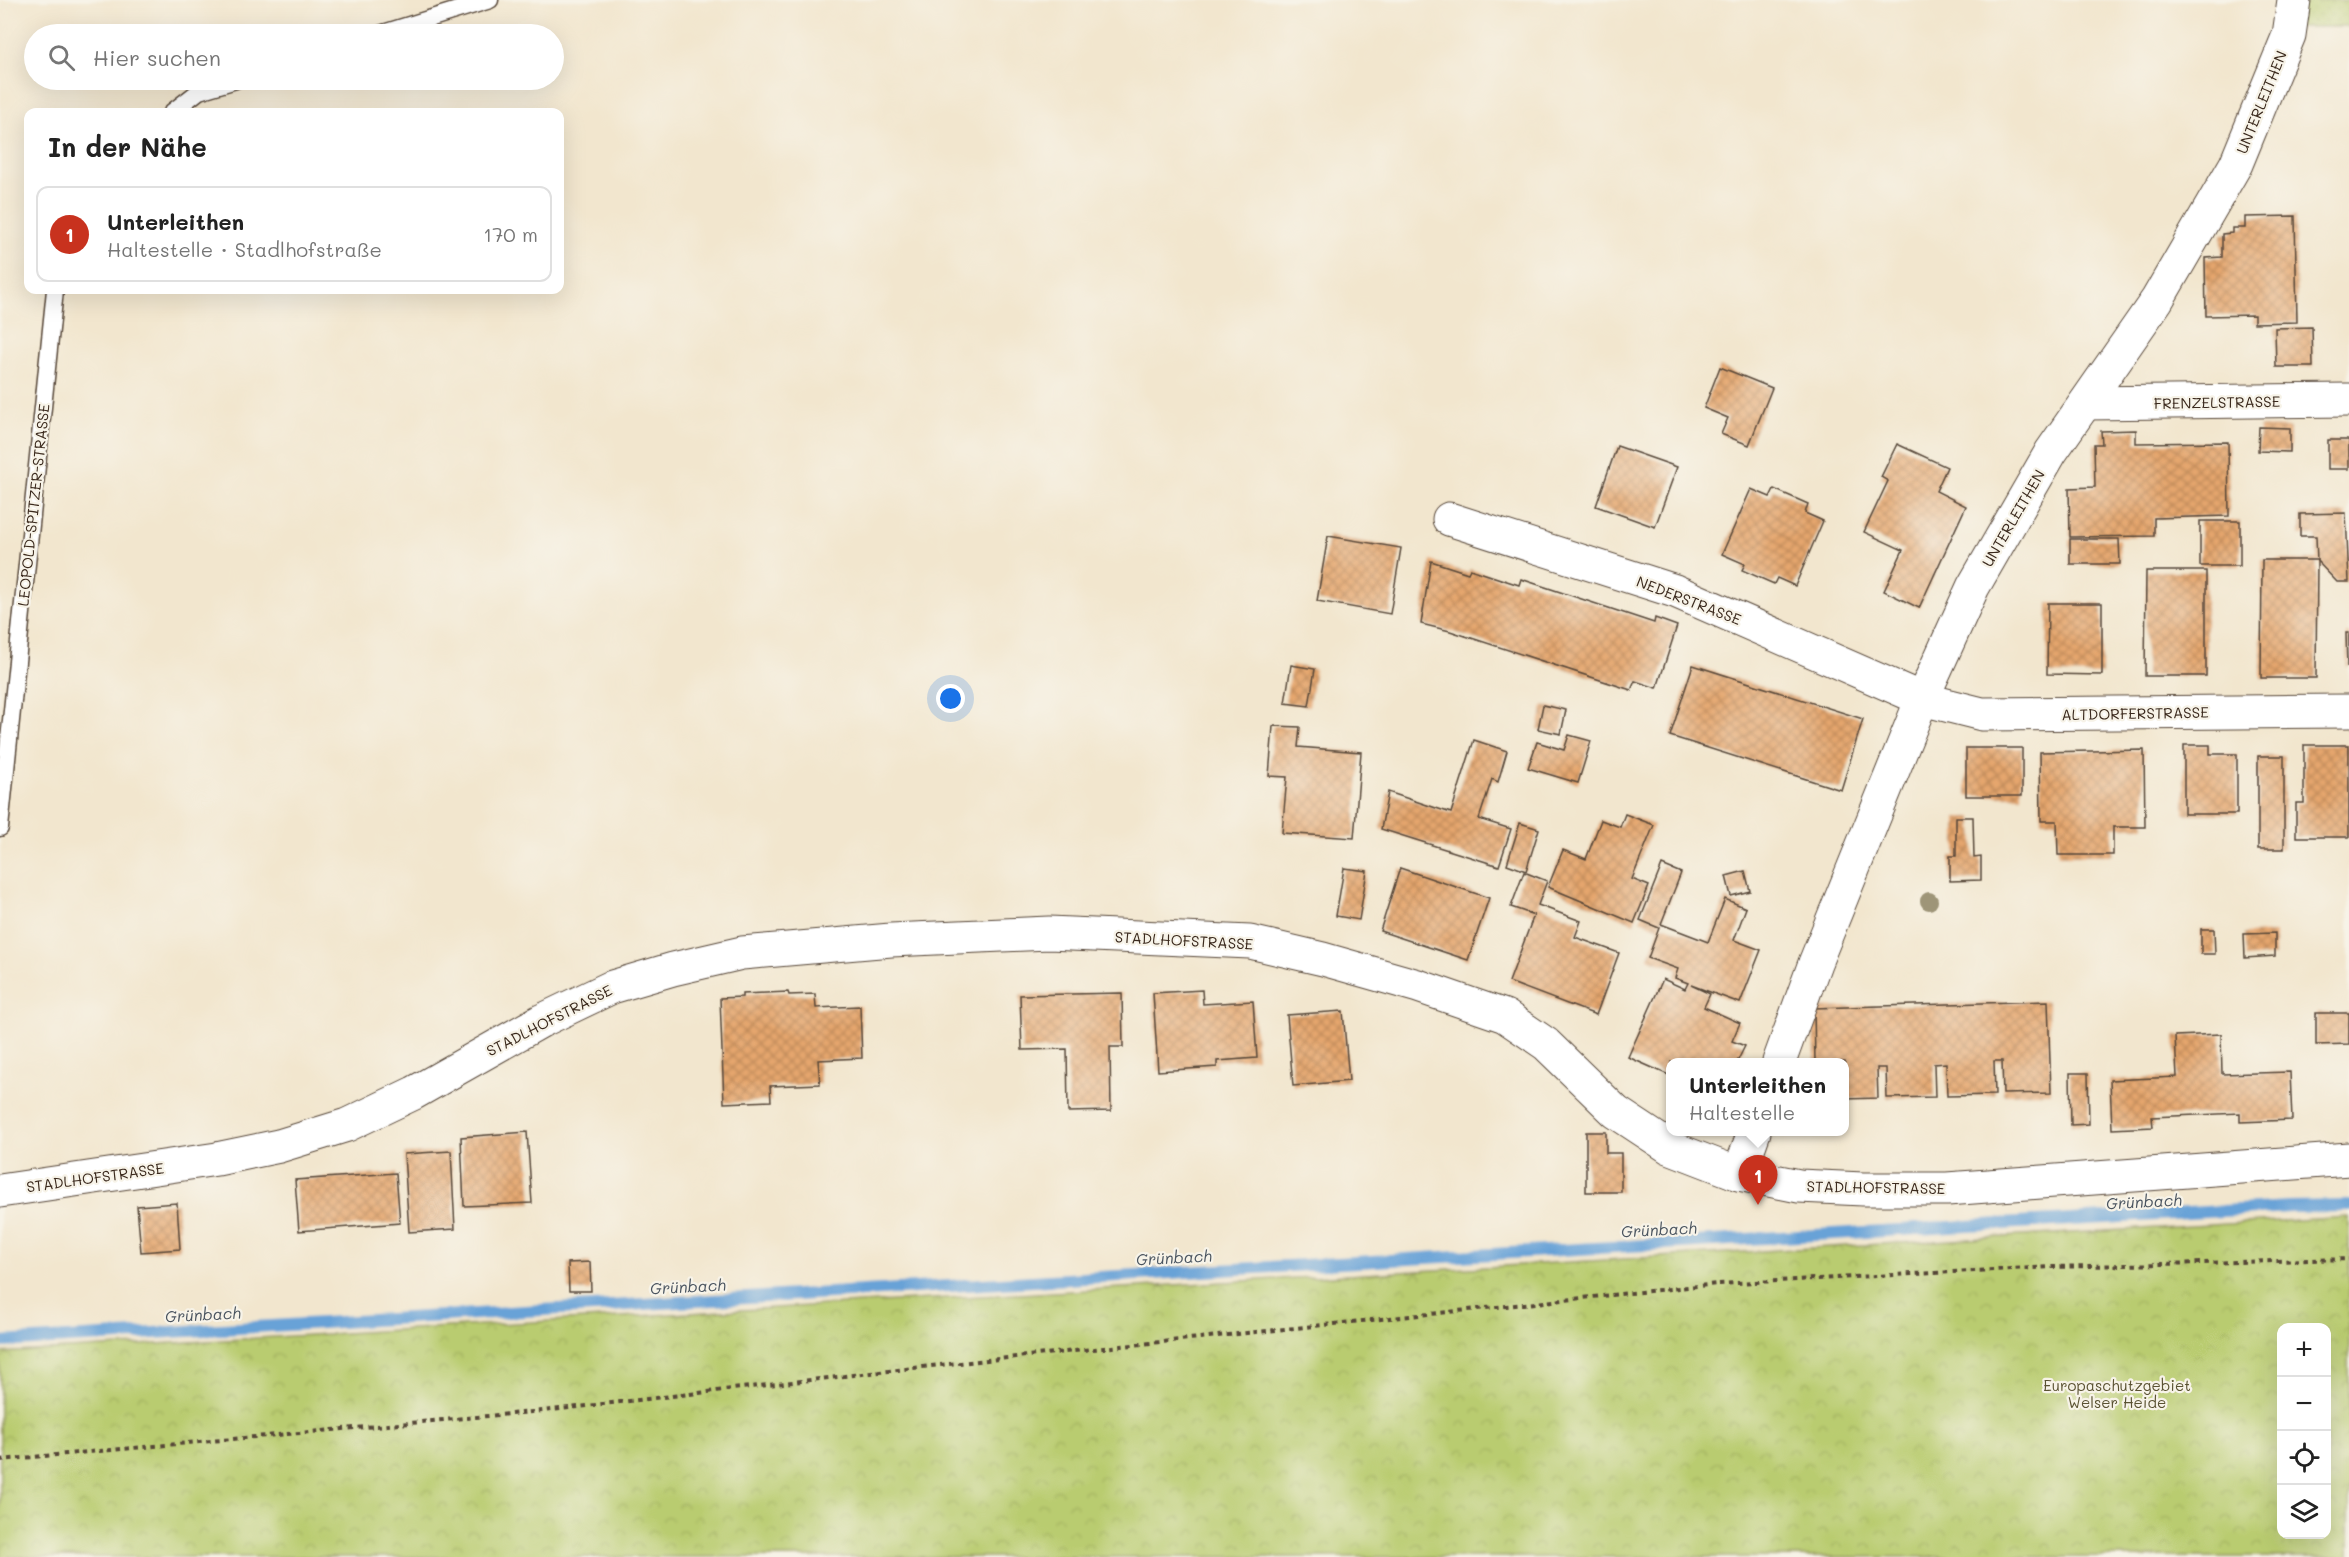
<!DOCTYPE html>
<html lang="de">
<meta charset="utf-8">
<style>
:root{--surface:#fff;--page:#f2f2f2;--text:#222;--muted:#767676;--line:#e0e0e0;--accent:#c8321e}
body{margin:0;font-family:Mali,sans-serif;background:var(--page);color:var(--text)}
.controls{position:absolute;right:18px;bottom:18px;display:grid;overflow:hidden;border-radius:12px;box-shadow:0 6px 24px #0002}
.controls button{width:54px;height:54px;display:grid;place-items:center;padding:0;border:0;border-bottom:2px solid var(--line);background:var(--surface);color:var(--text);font:30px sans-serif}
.you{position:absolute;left:951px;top:699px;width:21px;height:21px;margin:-15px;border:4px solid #fff;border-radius:50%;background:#1a73e8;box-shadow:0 0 0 9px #1a73e833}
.badge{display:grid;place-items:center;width:39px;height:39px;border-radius:50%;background:var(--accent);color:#fff;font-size:20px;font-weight:700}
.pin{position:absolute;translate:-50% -50px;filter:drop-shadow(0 2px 3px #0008)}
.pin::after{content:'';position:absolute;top:32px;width:21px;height:18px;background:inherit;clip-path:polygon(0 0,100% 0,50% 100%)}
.popup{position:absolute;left:1666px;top:1058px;width:183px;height:78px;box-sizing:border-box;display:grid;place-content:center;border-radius:12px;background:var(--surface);filter:drop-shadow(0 2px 4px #0005);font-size:20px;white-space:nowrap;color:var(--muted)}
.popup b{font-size:22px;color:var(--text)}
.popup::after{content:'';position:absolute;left:50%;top:100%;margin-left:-12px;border:12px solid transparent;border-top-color:var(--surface)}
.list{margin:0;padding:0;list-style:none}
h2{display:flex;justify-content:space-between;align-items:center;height:78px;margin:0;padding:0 24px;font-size:26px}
h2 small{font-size:20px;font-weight:400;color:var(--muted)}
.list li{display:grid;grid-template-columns:39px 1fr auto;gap:18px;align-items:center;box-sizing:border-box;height:96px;margin:0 12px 12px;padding:0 12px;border:2px solid var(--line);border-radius:12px}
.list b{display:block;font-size:22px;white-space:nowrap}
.list p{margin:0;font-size:20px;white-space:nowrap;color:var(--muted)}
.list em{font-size:20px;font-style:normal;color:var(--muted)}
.icon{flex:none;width:33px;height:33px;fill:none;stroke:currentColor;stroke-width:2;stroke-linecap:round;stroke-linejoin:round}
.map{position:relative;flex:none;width:2349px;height:1557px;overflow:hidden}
.search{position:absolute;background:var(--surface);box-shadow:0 6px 24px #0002;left:24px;top:24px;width:540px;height:66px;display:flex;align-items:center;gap:15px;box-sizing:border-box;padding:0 21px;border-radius:33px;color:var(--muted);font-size:22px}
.panel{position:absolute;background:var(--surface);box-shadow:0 6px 24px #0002;left:24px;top:108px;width:540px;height:186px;border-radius:12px}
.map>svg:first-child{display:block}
.grass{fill:url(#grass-dots);stroke:#7a7b46;stroke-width:1.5}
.park{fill:url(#park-crowns);stroke:#7a7b46;stroke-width:1.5;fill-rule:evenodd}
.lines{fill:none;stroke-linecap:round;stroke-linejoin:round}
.stream{stroke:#67a2d7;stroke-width:12}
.building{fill:url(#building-cross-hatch)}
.service-casing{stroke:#564638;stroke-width:19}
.minor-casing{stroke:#564638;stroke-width:35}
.tertiary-casing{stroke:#564638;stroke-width:35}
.path{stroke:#564638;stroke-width:4;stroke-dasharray:4.5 4.5;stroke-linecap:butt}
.service{stroke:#fff;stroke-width:16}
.minor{stroke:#fff;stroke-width:33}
.tertiary{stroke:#fff;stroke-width:33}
.tree{fill:#9e9578}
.labels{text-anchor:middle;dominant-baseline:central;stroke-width:4.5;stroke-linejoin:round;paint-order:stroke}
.street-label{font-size:15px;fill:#3b2a1e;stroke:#f7f3e8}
.park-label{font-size:15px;fill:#5a5232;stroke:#f7f3e8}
.water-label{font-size:16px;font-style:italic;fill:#4a545f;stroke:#f7f3e8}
</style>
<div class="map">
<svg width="2349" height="1557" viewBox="0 0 2349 1557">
<defs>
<pattern id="grass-dots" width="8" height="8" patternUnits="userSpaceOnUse" patternTransform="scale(1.5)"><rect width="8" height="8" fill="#b9cc6f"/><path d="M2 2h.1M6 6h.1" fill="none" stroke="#a0af60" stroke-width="1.8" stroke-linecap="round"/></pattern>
<pattern id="park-crowns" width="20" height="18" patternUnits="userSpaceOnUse" patternTransform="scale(1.5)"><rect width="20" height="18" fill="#b9cc6f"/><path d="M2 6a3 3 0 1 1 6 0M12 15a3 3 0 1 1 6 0" fill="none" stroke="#a0af60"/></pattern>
<pattern id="building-cross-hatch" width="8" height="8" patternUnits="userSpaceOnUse" patternTransform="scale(1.5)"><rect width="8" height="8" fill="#e5a66d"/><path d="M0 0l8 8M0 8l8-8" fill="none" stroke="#bb8759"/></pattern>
</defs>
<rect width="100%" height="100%" fill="#f7f3e8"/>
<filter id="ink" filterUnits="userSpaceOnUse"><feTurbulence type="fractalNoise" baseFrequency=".0167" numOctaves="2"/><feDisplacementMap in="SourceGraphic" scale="12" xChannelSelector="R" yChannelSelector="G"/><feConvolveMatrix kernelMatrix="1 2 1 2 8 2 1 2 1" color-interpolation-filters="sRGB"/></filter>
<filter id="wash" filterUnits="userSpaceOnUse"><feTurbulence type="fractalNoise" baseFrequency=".008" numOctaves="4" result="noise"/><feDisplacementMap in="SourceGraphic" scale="24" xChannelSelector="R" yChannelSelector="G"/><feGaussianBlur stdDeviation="1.35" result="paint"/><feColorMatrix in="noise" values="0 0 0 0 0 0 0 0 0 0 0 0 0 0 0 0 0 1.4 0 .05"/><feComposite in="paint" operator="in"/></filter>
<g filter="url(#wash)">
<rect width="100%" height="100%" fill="#f2e6ce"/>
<path class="grass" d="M2277,0H2349V27H2275Z"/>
<path class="park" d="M2349,1217V1557H0V1353ZM2282,1328H2326V1534H2282Z"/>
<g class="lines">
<path class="stream" d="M0,1342L2290,1207L2349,1206"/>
</g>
<g id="blocks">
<g class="building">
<path d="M2295,216L2297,322L2254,323V315L2206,316L2205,258L2222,257V234L2232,233V228H2245V217Z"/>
<path d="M2312,327L2313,367H2276L2275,328Z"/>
<path d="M1720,367L1772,388L1749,445L1721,434L1728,418L1704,408Z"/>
<path d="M2259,427L2290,428V452L2258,451Z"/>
<path d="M2136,430V443L2228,442L2229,516L2154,518V536L2070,537L2069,488L2095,487L2094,444H2102L2101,431Z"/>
<rect x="2328" y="440" width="21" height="29"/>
<path d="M1897,444L1947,467L1936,491L1966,506L1919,608L1884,591L1903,550L1864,532L1888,481L1881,477Z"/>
<path d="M1617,446L1677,467L1655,527L1596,506Z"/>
<path d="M1751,489L1770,497L1774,489L1808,504L1805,513L1823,521L1795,586L1777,578L1774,584L1742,570L1745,564L1722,554Z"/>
<path d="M2346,513L2349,582H2337L2317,561L2316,536H2300V514Z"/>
<rect x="2200" y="521" width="40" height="45"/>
<path d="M1328,536L1401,548L1390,614L1317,601Z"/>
<path d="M2070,539H2119L2120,564H2070Z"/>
<path d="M2262,560H2317L2316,678H2261Z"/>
<path d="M1431,561L1468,573L1470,569L1519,585L1521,579L1654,623L1655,618L1677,626L1657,688L1635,681L1631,690L1450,631L1421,624Z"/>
<path d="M2146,571H2206V676H2145Z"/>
<path d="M2048,603H2102V675L2047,674Z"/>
<path d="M2346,633H2349V667H2347Z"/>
<path d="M1291,665L1315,669L1309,706L1285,703Z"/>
<path d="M1693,665L1863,719L1841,790L1670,736Z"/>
<path d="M1543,705L1566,710L1561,734L1538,729Z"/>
<path d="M1273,726L1300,727L1298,747L1361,752L1354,838L1282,833L1287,777L1269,776Z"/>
<path d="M1569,735L1591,741L1578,783L1528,768L1537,742L1564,750Z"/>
<path d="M1474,740L1507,751L1498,782L1492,779L1479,819L1511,829L1499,866L1381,829L1388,792L1451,813Z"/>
<path d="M2184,745H2210V754H2237V814H2184Z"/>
<path d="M2304,745H2349V837H2296V803H2304Z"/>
<rect x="1966" y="748" width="56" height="48"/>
<path d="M2144,750L2145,827H2113V855H2058L2057,821H2041L2040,752Z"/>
<rect x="2258" y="756" width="26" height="93"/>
<path d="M1625,814L1654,825L1632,879L1649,886L1634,923L1548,887L1563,850L1586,859L1601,820L1620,827Z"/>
<path d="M1956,817H1973L1974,858L1981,857V880L1950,881V856H1956Z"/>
<path d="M1520,823L1539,829L1526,871L1507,864Z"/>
<path d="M1662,865L1681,873L1661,924L1708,942L1725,899L1746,908L1734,940L1761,950L1740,1003L1691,985L1710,994L1704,1007L1740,1023L1732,1041L1745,1046L1737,1062H1671V1076L1628,1057L1663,979L1685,989L1688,983L1675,978L1678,969L1648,958L1659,928L1640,920Z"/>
<path d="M1344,868L1367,871L1359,920L1336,916Z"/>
<path d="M1400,868L1489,898L1468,960L1380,931Z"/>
<path d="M1745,871L1750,891L1731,896L1726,876Z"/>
<path d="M1524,872L1547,881L1538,905L1581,921L1575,937L1619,953L1596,1015L1509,982L1534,915L1511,907Z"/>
<path d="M2201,929H2214L2215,954H2201Z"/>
<path d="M2275,933V956L2245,958L2244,934Z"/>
<path d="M1202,990L1203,1004L1253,1001L1257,1058L1217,1061V1067L1158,1071L1153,993Z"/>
<path d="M788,992L789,995L815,994L816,1008L860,1006L862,1058L818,1060L820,1084L770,1086L771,1101L724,1103L720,998L742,997V994Z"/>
<path d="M1122,993L1123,1047H1110L1111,1111L1068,1112L1067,1049L1022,1050L1020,995Z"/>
<path d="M2048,1001L2051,1093L2003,1094L2002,1061H1994L1995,1095L1947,1096L1946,1063L1934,1064L1935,1097L1887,1098L1886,1068H1877L1878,1098L1845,1099V1062H1815L1814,1008Z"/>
<path d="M1343,1011L1349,1081L1293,1086L1287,1015Z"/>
<path d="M2316,1013H2349V1044L2316,1045Z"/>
<path d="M2221,1034L2222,1074L2290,1072L2292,1120L2240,1122V1113L2152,1117L2153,1127L2112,1129L2110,1080L2177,1077L2175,1036Z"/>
<path d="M2070,1073H2088L2089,1124L2071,1125Z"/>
<path d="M527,1132L532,1203L464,1206L461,1137Z"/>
<path d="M1586,1132H1606V1153H1621V1192H1586Z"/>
<path d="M451,1151L455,1229L409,1232L404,1154Z"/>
<path d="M396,1173L400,1223L299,1231L295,1180Z"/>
<path d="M177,1203L180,1249L141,1252L137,1206Z"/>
<path d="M590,1262L591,1291H569L568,1263Z"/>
</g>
</g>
</g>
<g filter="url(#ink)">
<use href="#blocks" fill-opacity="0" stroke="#564638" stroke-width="1.5"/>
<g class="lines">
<defs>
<g id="service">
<path d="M380,34L490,0"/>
<path d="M172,112L199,91L236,80"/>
<path d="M0,828L55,290"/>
</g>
<g id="minor">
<path d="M2086,403L2349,400"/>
<path d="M1449,519L1675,591L1922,699L1982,714L2349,711"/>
<path d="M1779,1062L1815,963L1922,699L1973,587L2051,452L2157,300L2236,164L2289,35L2294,0"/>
<path d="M1739,1174L1754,1132"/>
</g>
<path id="tertiary" d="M0,1191L217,1159L279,1146L347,1125L414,1093L541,1021L612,987L673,969L742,953L891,940L1049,933L1250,942L1323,959L1418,986L1505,1016L1546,1044L1616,1112L1669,1147L1739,1174L1799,1186L1863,1189H1947L2349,1159"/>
</defs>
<use href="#service" class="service-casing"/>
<use href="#minor" class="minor-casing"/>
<use href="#tertiary" class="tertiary-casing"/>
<path class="path" d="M0,1460L543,1411L940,1365L1717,1284L2052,1267L2349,1259"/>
<use href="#service" class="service"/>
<use href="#minor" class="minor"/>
<use href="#tertiary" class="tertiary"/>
</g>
<circle class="tree" cx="1929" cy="901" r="9"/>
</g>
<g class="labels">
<g class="street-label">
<text transform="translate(2261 102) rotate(-68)">UNTERLEITHEN</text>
<text transform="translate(2217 402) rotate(-1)">FRENZELSTRASSE</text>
<text transform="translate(33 505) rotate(-84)">LEOPOLD-SPITZER-STRASSE</text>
<text transform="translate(2013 518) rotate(-60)">UNTERLEITHEN</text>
<text transform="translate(1689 600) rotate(21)">NEDERSTRASSE</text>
<text transform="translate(2135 713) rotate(-1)">ALTDORFERSTRASSE</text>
<text transform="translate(1184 940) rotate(3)">STADLHOFSTRASSE</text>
<text transform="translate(549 1020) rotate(-27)">STADLHOFSTRASSE</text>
<text transform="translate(95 1177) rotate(-8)">STADLHOFSTRASSE</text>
<text transform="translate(1876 1187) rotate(1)">STADLHOFSTRASSE</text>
</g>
<g class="park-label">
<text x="2117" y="1385">Europaschutzgebiet<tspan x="2117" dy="17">Welser Heide</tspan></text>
</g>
<g class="water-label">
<text transform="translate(2144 1201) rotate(-3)">Grünbach</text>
<text transform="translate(1659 1229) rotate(-3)">Grünbach</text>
<text transform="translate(1174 1257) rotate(-3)">Grünbach</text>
<text transform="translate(688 1286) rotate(-3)">Grünbach</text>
<text transform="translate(203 1314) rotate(-3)">Grünbach</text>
</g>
</g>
</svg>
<div class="controls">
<button>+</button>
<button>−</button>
<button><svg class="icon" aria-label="locate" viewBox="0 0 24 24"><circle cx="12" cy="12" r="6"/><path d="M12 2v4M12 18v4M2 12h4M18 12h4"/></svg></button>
<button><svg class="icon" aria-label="layers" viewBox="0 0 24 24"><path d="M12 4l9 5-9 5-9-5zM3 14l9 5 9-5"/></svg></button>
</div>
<div class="you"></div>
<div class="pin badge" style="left:1758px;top:1205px">1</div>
<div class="popup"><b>Unterleithen</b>Haltestelle</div>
<div class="search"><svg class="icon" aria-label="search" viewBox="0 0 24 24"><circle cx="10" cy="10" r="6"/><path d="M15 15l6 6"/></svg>Hier suchen</div>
<section class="panel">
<h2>In der Nähe<small></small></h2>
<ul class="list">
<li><span class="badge">1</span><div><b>Unterleithen</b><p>Haltestelle · Stadlhofstraße</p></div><em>170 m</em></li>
</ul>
</section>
</div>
